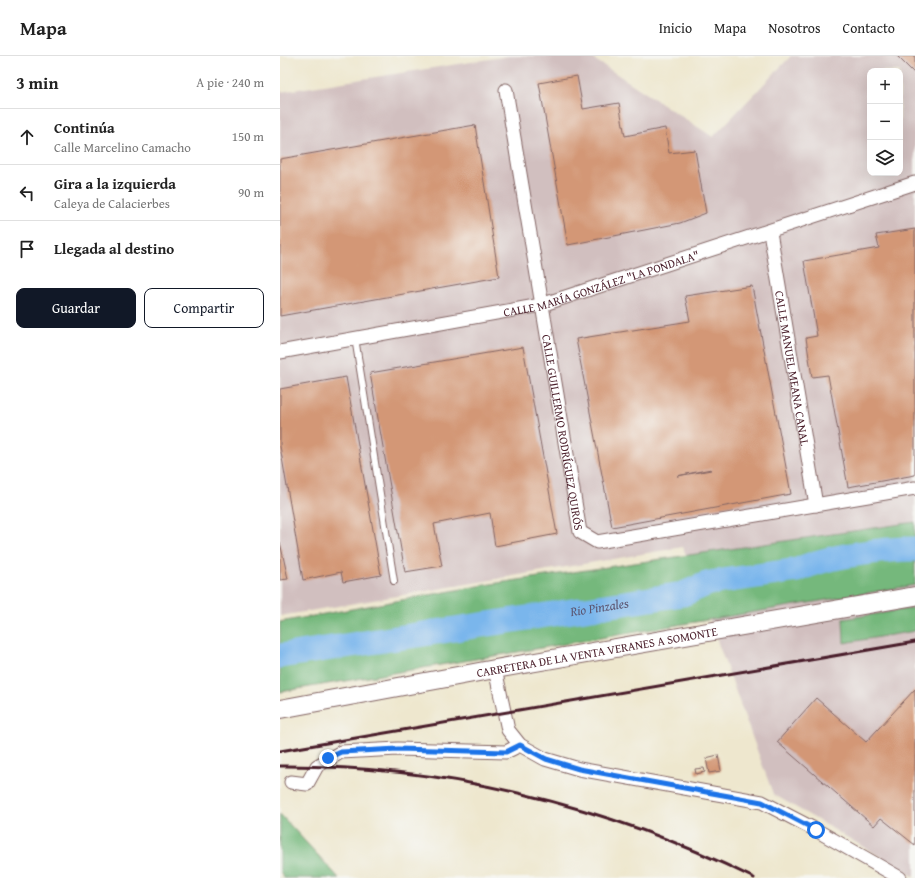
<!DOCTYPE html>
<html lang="es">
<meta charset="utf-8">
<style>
:root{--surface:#fff;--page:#f2f2f2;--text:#222;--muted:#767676;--line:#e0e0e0;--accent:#111827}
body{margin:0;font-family:"Gentium Book Plus",serif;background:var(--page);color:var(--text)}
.controls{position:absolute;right:12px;top:12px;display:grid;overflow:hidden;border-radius:8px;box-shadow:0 4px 16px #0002}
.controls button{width:36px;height:36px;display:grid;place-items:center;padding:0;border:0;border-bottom:1px solid var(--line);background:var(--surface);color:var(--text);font:20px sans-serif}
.stop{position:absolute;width:12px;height:12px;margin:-9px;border:3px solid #1a73e8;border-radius:50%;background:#fff}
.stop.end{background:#1a73e8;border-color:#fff;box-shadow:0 1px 4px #0008}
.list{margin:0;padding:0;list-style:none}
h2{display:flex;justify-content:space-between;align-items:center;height:52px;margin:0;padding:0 16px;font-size:17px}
h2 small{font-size:13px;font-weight:400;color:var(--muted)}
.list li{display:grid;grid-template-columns:26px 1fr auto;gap:12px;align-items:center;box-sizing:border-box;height:56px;padding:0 16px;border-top:1px solid var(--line)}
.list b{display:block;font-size:15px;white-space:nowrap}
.list p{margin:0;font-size:13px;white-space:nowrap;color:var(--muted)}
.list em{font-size:13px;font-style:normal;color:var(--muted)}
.actions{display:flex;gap:8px;padding:12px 16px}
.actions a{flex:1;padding:9px 0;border:1px solid var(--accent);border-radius:8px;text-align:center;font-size:14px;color:var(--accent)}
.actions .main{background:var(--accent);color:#fff}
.icon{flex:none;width:22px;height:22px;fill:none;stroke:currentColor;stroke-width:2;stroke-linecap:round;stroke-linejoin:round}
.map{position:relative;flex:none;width:635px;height:822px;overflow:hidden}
header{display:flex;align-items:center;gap:24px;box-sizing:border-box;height:56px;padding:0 20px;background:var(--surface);border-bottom:1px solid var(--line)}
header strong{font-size:19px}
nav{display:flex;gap:22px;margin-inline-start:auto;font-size:14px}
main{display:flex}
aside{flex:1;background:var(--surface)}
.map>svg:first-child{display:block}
.industrial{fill:#d1bfbf;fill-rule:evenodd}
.forest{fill:#74b87c;stroke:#5f6c54}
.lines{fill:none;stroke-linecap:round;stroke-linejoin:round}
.river{stroke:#7ab6ec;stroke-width:25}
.building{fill:#d39776;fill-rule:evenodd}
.lane-casing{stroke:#836564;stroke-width:8}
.street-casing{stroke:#836564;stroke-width:15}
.secondary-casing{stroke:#836564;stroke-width:20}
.lane{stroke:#fff;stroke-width:6}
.street{stroke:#fff;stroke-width:13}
.secondary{stroke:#fff;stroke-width:18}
.rail{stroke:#4a1f2b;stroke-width:3}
.route{stroke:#1a73e8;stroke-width:5}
.labels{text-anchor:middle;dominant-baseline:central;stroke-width:4;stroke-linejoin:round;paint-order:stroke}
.street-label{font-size:12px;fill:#4a1f2b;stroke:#f6f6f2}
.water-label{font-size:13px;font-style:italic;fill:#5b546f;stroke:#f6f6f2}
</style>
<header>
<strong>Mapa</strong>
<nav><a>Inicio</a><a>Mapa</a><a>Nosotros</a><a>Contacto</a></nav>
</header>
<main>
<aside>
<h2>3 min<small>A pie · 240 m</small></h2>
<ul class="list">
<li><svg class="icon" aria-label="ahead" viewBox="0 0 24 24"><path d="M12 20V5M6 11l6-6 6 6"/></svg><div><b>Continúa</b><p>Calle Marcelino Camacho</p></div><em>150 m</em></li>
<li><svg class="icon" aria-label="left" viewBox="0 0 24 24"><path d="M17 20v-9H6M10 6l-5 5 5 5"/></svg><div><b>Gira a la izquierda</b><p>Caleya de Calacierbes</p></div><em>90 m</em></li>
<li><svg class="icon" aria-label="arrive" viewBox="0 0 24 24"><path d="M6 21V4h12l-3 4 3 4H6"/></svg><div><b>Llegada al destino</b></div></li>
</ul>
<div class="actions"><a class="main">Guardar</a><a>Compartir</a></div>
</aside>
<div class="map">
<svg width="635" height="822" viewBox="0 0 635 822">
<rect width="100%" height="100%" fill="#f6f6f2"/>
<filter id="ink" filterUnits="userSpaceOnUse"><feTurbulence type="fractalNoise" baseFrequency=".025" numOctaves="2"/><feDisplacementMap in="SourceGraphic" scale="8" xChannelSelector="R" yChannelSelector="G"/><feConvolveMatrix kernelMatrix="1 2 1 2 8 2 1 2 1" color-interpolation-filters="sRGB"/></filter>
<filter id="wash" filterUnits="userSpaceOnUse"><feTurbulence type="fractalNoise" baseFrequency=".012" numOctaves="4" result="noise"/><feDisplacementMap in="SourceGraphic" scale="16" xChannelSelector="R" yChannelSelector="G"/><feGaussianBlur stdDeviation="0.9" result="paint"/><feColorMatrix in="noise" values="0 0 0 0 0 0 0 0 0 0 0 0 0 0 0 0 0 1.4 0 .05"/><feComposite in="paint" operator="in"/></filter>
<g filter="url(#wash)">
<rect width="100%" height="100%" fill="#eee7ce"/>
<path class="industrial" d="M229,0H309L433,81L511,0H635V821L493,738L403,491L0,560V36ZM590,15H620V117H590Z"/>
<g class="forest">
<path d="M635,466V529L0,636V566L204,529Z"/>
<path d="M635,552V575L564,587L563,563Z"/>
<path d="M0,758L59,822H4L0,815Z"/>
</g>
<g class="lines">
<path class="river" id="s1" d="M0,600L403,538L429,527L518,514C545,500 604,493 635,493"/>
</g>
<g id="blocks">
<g class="building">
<path d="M617,0H635V18Z"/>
<path d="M297,20L303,53L339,47L345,80L385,72L389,97L415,94L426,157L400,167L288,189L259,27Z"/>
<path d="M195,69L219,221L0,260V103Z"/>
<path d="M635,173V419L568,431L548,319L532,321L526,282L537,280L524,205L599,192L596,179Z"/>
<path d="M472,230L511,438L332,471L296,283L410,265L405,240ZM431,413V414L397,420Z"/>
<path d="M243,291L277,478L215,490L210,457L154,468L162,510L125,516L90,317Z"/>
<path d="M66,321L101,519L63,526L61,516L23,524L0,390V333Z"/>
<path d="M0,486L8,523L0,524Z"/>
<path d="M635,633V789L601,762L594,770L497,686L536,642L586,686Z"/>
<path d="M438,699L441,715L429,717L426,702Z"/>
<path d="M424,712L425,716L416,718L415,713Z"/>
</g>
</g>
</g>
<g filter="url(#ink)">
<use href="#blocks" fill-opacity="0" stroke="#836564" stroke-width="1"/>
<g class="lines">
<defs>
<path id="lane" d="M75,282L114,525"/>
<g id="street">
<path id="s2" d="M226,34L300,476L317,486L635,432"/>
<path id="s3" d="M490,176L536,449"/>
<path id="s4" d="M0,296L261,249L635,127"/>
<path d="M215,613L228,674L240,689L265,703L299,713L482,746L536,774L620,822"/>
<path d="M11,726L27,728L37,710L61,696L118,693L226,696L240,689"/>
</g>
<g id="secondary">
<path id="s5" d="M0,653L215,613L635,540"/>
</g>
</defs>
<use href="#lane" class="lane-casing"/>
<use href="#street" class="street-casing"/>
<use href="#secondary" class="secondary-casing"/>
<use href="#lane" class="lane"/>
<use href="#street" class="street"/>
<use href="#secondary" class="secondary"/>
<g class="rail">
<path d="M0,695L635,586"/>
<path d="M0,710C165,709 326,749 474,822"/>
</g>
</g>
</g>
<g class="lines" filter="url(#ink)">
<path class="route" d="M48,702L61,696L118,693L226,696L240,689L266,703L299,713L482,746L536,774"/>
</g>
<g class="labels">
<g class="street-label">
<text stroke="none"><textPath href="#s4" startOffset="329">CALLE MARÍA GONZÁLEZ "LA PONDALA"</textPath></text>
<text stroke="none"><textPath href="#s3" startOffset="138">CALLE MANUEL MEANA CANAL</textPath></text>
<text stroke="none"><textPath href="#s2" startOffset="347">CALLE GUILLERMO RODRÍGUEZ QUIRÓS</textPath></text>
<text stroke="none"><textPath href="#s5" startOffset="322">CARRETERA DE LA VENTA VERANES A SOMONTE</textPath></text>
</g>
<g class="water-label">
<text stroke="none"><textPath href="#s1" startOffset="323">Rio Pinzales</textPath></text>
</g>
</g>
</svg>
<div class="controls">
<button>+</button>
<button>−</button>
<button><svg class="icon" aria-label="layers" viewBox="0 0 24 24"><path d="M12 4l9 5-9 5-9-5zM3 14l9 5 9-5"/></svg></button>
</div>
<div class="stop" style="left:536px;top:774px"></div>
<div class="stop end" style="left:48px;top:702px"></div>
</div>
</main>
